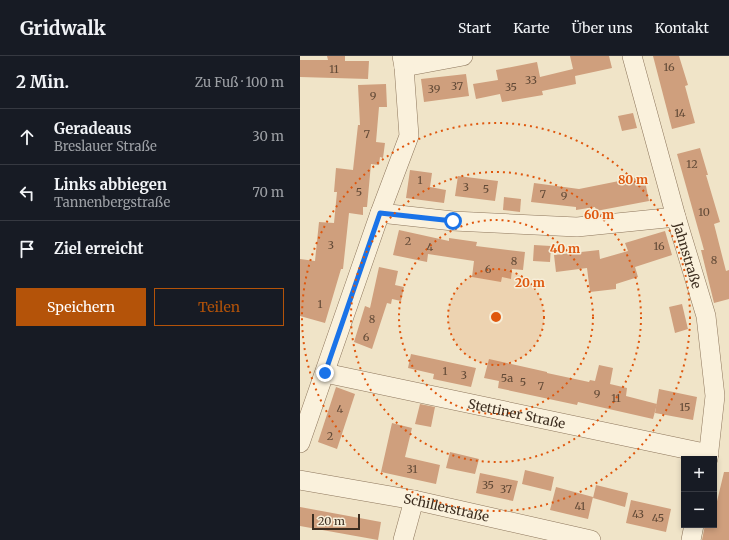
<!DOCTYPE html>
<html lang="de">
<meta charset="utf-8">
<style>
:root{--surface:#171b24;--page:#20242c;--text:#f1f3f6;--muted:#9ea1a6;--line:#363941;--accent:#b45309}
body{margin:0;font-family:Merriweather,serif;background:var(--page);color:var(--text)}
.controls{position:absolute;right:12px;bottom:12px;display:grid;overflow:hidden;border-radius:0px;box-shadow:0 2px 6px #0003}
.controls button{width:36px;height:36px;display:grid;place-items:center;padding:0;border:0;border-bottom:1px solid var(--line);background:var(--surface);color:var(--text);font:20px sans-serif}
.scale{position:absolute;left:12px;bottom:10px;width:48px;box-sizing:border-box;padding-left:4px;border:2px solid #3d2e20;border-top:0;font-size:11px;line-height:14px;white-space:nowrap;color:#3d2e20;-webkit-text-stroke:3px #f7eed8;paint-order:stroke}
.stop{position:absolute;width:12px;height:12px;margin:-9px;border:3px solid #1a73e8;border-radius:50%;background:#fff}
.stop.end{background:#1a73e8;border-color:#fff;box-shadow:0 1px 4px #0008}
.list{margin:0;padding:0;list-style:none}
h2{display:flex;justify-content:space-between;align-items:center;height:52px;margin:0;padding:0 16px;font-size:17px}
h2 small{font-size:13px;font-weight:400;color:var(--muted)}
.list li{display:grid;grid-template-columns:26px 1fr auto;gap:12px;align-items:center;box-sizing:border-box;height:56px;padding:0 16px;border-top:1px solid var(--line)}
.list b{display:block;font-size:15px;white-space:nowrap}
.list p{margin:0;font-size:13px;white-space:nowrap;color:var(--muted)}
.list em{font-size:13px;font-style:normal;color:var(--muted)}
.actions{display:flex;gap:8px;padding:12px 16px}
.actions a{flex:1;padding:9px 0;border:1px solid var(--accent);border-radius:0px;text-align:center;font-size:14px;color:var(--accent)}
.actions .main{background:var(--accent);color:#fff}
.icon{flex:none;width:22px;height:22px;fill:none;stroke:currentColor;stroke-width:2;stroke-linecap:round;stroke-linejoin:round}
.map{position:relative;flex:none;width:429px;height:484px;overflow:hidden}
header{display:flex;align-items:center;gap:24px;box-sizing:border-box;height:56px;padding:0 20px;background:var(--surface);border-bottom:1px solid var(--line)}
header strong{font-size:19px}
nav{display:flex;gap:22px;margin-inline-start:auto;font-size:14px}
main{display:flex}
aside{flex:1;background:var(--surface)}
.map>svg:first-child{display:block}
.building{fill:#cf9f7d}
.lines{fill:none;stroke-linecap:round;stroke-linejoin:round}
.street-casing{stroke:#8d765c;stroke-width:20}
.street{stroke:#faf1dc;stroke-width:19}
.route{stroke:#1a73e8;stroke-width:5}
.ring{fill:none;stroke:#df570d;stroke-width:2;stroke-dasharray:2 4}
.labels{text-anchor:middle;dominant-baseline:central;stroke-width:3;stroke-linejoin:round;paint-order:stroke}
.number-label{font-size:11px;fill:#624a37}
.street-label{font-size:13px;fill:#3d2e20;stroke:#f7eed8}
.centre{fill:#df570d;stroke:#f7eed8;stroke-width:2}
.ring-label{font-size:12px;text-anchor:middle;font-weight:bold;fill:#df570d;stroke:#f7eed8;stroke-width:3;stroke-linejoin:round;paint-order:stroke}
</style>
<header>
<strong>Gridwalk</strong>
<nav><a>Start</a><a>Karte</a><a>Über uns</a><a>Kontakt</a></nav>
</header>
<main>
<aside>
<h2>2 Min.<small>Zu Fuß · 100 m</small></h2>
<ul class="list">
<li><svg class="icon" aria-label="ahead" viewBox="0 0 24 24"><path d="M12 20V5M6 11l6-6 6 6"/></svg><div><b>Geradeaus</b><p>Breslauer Straße</p></div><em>30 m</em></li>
<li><svg class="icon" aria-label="left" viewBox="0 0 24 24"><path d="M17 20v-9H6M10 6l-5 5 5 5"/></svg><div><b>Links abbiegen</b><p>Tannenbergstraße</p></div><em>70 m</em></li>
<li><svg class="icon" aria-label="arrive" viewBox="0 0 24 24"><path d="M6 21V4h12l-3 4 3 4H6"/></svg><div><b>Ziel erreicht</b></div></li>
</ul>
<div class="actions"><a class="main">Speichern</a><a>Teilen</a></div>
</aside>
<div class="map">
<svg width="429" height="484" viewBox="0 0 429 484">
<rect width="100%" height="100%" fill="#f0e4c8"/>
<g class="building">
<path d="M27,0H45V5H69L68,23L0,21V4H28Z"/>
<path d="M270,0H309L312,12L275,20L276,28L242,35L243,39L202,46L200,38L176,43L173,28L198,24L196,14L237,6L240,21L273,13Z"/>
<path d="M353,0H379L388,29L385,30L395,67L372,73Z"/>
<path d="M166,18L169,40L124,46L121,23Z"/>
<path d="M86,28L87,51H79L76,86L85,87L83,102L80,101L79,109L71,108L67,151H63V159L49,157L43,213H41L25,267L0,260V203L15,205L19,166L34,167L37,136H34L36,112L53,114L58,69H60L58,29Z"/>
<path d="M333,57L337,72L322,75L318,60Z"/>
<path d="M400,92L408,119H406L420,166L414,168L426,215L429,214V243L414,247L401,194H404L377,98Z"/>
<path d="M110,114L132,117L130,131L146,134L144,147L106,142Z"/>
<path d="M158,120L198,125L195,145L155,140Z"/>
<path d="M344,120L349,145L296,155L295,151L276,154V151L231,146L234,127L279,133Z"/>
<path d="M204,141L221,143L220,156L203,154Z"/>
<path d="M99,174L149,185V182L177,186L176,190L225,196L223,214L212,213L211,223L202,221L201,226L172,221L174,205L128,198L127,206L93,199Z"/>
<path d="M365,175L372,199L335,211L338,221L316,228V233L290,236L287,212L256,216L254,199L299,194L300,203L328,195L325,187Z"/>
<path d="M234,189L251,190L250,206L233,205Z"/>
<path d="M79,211L98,215L95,229L104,231L101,245L92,243L91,248L87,247L72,293L54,286L65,250L70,252Z"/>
<path d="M382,248L388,273L375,277L369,251Z"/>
<path d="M111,298L176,312L171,331L133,323L134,318L108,312Z"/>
<path d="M189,303L247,316V317L289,326L290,324L295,325L299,309L313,312L310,328L327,332L326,340L357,348L353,363L278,346L277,349L198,332L199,325L184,322Z"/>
<path d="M36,331L55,338L37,393L18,386Z"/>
<path d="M359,333L397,341L393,364L355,357Z"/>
<path d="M120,348L135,351L131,371L115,368Z"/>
<path d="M92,367L112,372L105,401L140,409L136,428L81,416Z"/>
<path d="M150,396L179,403L175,418L146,412Z"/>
<path d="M225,414L254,421L251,435L222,428Z"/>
<path d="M424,416H429V484H402L405,469H414V458Z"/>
<path d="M180,417L218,425L213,445L176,437Z"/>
<path d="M296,429L328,437L325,451L293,442Z"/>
<path d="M256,431L293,441L288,463L250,454Z"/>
<path d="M331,444L371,453L366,476L326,467Z"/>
<path d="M0,451L81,466L78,484L0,470Z"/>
</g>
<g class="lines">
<defs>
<g id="street">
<path id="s1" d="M332,0L376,161L406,260L415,340L408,403"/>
<path d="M104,11L163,0"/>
<path d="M80,157L153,165L277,171L376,161"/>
<path id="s2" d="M25,317L409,398"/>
<path d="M0,387L80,157L109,80L104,11L102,0"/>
<path id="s3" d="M0,424L114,444L291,484"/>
<path d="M103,484L114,444"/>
<path d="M391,484L394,469"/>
</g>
</defs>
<use href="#street" class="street-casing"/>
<use href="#street" class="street"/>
</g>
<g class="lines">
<path class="route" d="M25,317L80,157L153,165"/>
</g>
<circle cx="196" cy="261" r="48" fill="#df570d" fill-opacity=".12"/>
<g class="ring">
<circle cx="196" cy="261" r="48"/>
<circle cx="196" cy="261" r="97"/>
<circle cx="196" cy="261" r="145"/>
<circle cx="196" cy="261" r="194"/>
</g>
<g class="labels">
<g class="number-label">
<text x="369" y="11">16</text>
<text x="34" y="13">11</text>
<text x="231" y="24">33</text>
<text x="157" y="30">37</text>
<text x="211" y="31">35</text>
<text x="134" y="33">39</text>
<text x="73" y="40">9</text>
<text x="380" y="57">14</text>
<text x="67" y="78">7</text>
<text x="392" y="108">12</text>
<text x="120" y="124">1</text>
<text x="166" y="131">3</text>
<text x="186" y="133">5</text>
<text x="59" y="136">5</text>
<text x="243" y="138">7</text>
<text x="264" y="140">9</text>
<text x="404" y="156">10</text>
<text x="108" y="185">2</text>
<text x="31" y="189">3</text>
<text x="359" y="190">16</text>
<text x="130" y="191">4</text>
<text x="414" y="204">8</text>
<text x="214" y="205">8</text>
<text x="188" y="213">6</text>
<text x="20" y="248">1</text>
<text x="72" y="263">8</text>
<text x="66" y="281">6</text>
<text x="145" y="315">1</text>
<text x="164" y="319">3</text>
<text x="207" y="322">5a</text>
<text x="223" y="326">5</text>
<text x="241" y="330">7</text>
<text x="297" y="338">9</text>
<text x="316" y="342">11</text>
<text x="385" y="351">15</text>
<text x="40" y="353">4</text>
<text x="30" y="380">2</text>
<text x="112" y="413">31</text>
<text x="188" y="429">35</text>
<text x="206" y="433">37</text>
<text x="280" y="450">41</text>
<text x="338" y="458">43</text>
<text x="358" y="462">45</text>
</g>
<g class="street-label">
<text stroke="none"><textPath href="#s1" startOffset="207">Jahnstraße</textPath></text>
<text stroke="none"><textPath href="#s2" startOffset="196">Stettiner Straße</textPath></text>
<text stroke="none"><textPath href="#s3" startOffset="149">Schillerstraße</textPath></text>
</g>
</g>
<circle cx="196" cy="261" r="6" class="centre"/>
<g class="ring-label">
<text x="333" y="128">80 m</text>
<text x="299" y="163">60 m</text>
<text x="265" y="197">40 m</text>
<text x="230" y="231">20 m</text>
</g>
</svg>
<div class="controls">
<button>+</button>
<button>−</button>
</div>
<div class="scale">20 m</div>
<div class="stop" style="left:153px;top:165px"></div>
<div class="stop end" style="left:25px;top:317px"></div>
</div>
</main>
